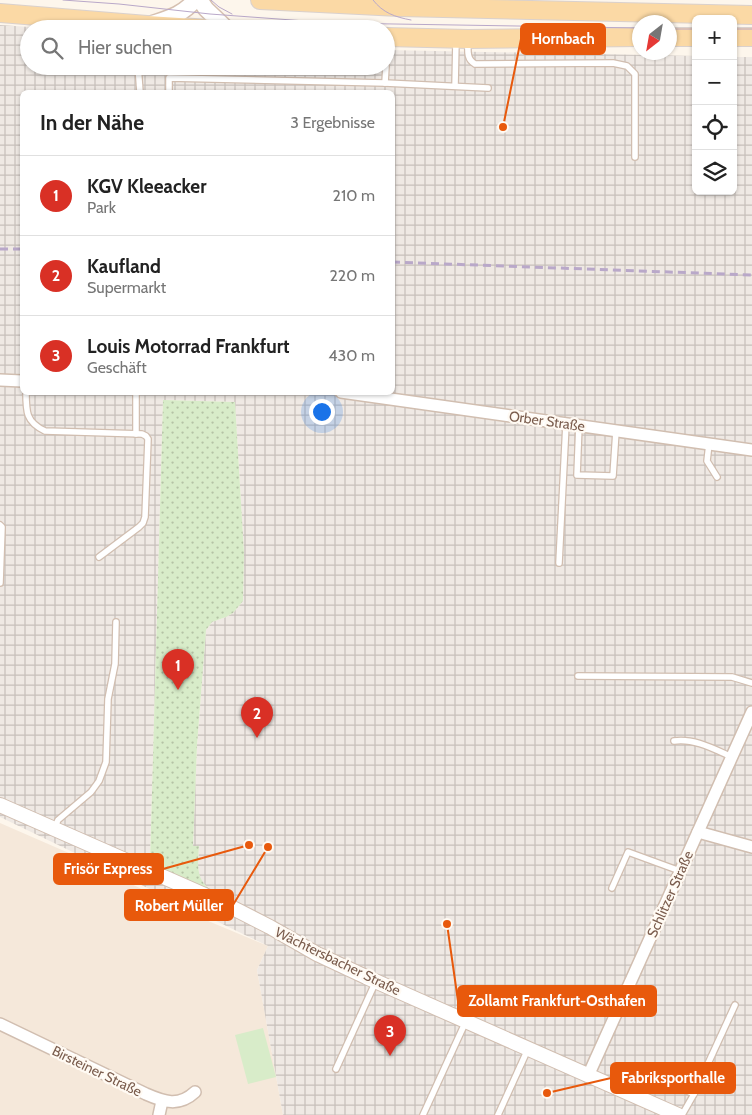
<!DOCTYPE html>
<html lang="de">
<meta charset="utf-8">
<style>
:root{--surface:#fff;--page:#f6f6f6;--text:#222;--muted:#767676;--line:#e0e0e0;--accent:#d93025}
body{margin:0;font-family:Cabin,sans-serif;background:var(--page);color:var(--text)}
.controls{position:absolute;right:15px;top:15px;display:grid;overflow:hidden;border-radius:8px;box-shadow:0 1px 4px #0004}
.controls button{width:45px;height:45px;display:grid;place-items:center;padding:0;border:0;border-bottom:1px solid var(--line);background:var(--surface);color:var(--text);font:25px sans-serif}
.compass{position:absolute;left:632px;top:15px;width:45px;height:45px;border-radius:50%;background:var(--surface);box-shadow:0 1px 4px #0004;rotate:211deg}
.you{position:absolute;left:321px;top:411px;width:18px;height:18px;margin:-12px;border:4px solid #fff;border-radius:50%;background:#1a73e8;box-shadow:0 0 0 8px #1a73e833}
.badge{display:grid;place-items:center;width:32px;height:32px;border-radius:50%;background:var(--accent);color:#fff;font-size:16px;font-weight:700}
.pin{position:absolute;translate:-50% -41px;filter:drop-shadow(0 1px 2px #0008)}
.pin::after{content:'';position:absolute;top:26px;width:18px;height:15px;background:inherit;clip-path:polygon(0 0,100% 0,50% 100%)}
.list{margin:0;padding:0;list-style:none}
h2{display:flex;justify-content:space-between;align-items:center;height:65px;margin:0;padding:0 20px;font-size:21px}
h2 small{font-size:16px;font-weight:400;color:var(--muted)}
.list li{display:grid;grid-template-columns:32px 1fr auto;gap:15px;align-items:center;box-sizing:border-box;height:80px;padding:0 20px;border-top:1px solid var(--line)}
.list b{display:block;font-size:19px;white-space:nowrap}
.list p{margin:0;font-size:16px;white-space:nowrap;color:var(--muted)}
.list em{font-size:16px;font-style:normal;color:var(--muted)}
.icon{flex:none;width:28px;height:28px;fill:none;stroke:currentColor;stroke-width:2;stroke-linecap:round;stroke-linejoin:round}
.map{position:relative;flex:none;width:752px;height:1115px;overflow:hidden}
.search{position:absolute;background:var(--surface);box-shadow:0 1px 4px #0004;left:20px;top:20px;width:375px;height:55px;display:flex;align-items:center;gap:12px;box-sizing:border-box;padding:0 18px;border-radius:28px;color:var(--muted);font-size:19px}
.panel{position:absolute;background:var(--surface);box-shadow:0 1px 4px #0004;left:20px;top:90px;width:375px;height:305px;border-radius:8px}
.map>svg:first-child{display:block}
.residential{fill:#f5e8da}
.industrial{fill:url(#industrial-grid);fill-rule:evenodd}
.garden{fill:url(#garden-dots)}
.pitch{fill:#d8ecc9}
.lines{fill:none;stroke-linecap:round;stroke-linejoin:round}
.service-casing{stroke:#d1beb0;stroke-width:8}
.minor-casing{stroke:#d1beb0;stroke-width:14}
.tertiary-casing{stroke:#d1beb0;stroke-width:16}
.secondary-casing{stroke:#d6c0b0;stroke-width:18}
.primary-casing{stroke:#dad1cd;stroke-width:20}
.service{stroke:#fff;stroke-width:5.5}
.minor{stroke:#fff;stroke-width:11}
.tertiary{stroke:#fff;stroke-width:14}
.secondary{stroke:#fff;stroke-width:15}
.primary{stroke:#fbd9a5;stroke-width:18}
.tram{stroke:#b9a8c9;stroke-width:1}
.rail{stroke:#b9a8c9;stroke-width:3;stroke-dasharray:8 5;stroke-linecap:butt}
.labels{text-anchor:middle;dominant-baseline:central;stroke-width:4.5;stroke-linejoin:round;paint-order:stroke}
.street-label{font-size:14px;fill:#7a5c4d;stroke:#fffaf3}
.leader{fill:none;stroke:#e8590c;stroke-width:2}
.callout-dot{fill:#e8590c;stroke:#fffaf3;stroke-width:2}
.callout{fill:#e8590c;stroke:#e8590c;stroke-width:2}
.callout-label{font-size:15px;text-anchor:middle;font-weight:bold;fill:#fff}
</style>
<div class="map">
<svg width="752" height="1115" viewBox="0 0 752 1115">
<defs>
<pattern id="industrial-grid" width="8" height="8" patternUnits="userSpaceOnUse" patternTransform="scale(1.25)"><rect width="8" height="8" fill="#efe9e4"/><path d="M0 4h8M4 0v8" fill="none" stroke="#c7c0bb"/></pattern>
<pattern id="garden-dots" width="8" height="8" patternUnits="userSpaceOnUse" patternTransform="scale(1.25)"><rect width="8" height="8" fill="#d8ecc9"/><path d="M2 2h.1M6 6h.1" fill="none" stroke="#b4c2a5" stroke-width="1.8" stroke-linecap="round"/></pattern>
</defs>
<rect width="100%" height="100%" fill="#fdf6ec"/>
<path class="residential" d="M0,823L78,857L189,913L268,946L257,970L283,1115H0Z"/>
<path class="industrial" d="M0,25L59,29H29V66H386V50L696,56V191H733V57H752V1115H283L257,970L268,946L0,817ZM22,92H392V392H22ZM163,400L235,402L244,553L243,601L233,613L226,617L212,622L206,630L197,745L193,846L199,847L198,865L199,875L203,883L208,888L150,863Z"/>
<path class="garden" d="M163,400L235,402L244,553L243,601L233,613L226,617L212,622L206,630L197,745L193,846H199C198,865 195,879 212,891L150,863Z"/>
<path class="pitch" d="M263,1028L276,1077L248,1084L235,1035Z"/>
<g class="lines">
<defs>
<g id="service">
<path d="M468,41C468,50 466,59 475,64L613,63L627,66L635,74V157"/>
<path d="M138,66L140,92"/>
<path d="M385,83L386,66"/>
<path d="M455,86L456,41"/>
<path d="M169,92V78L385,83L488,88"/>
<path d="M26,392C26,412 26,422 45,431L142,434L146,436L148,439L145,517L143,523L139,527L99,557"/>
<path d="M136,392V434"/>
<path d="M579,425L577,475L613,476L616,431"/>
<path d="M709,444L707,461L717,477"/>
<path d="M0,525L2,527L0,583"/>
<path d="M559,563L566,424"/>
<path d="M578,676L732,677L752,683"/>
<path d="M674,741C694,738 714,749 732,757"/>
<path d="M54,829L58,820L91,792L99,781L106,762L108,699L115,664L116,622"/>
<path d="M612,888L628,852L680,871"/>
<path d="M336,1069L376,981"/>
<path d="M625,1091L634,1068L694,1094"/>
<path d="M423,1115L466,1021"/>
<path d="M498,1115L528,1049"/>
<path d="M682,1115L694,1094L735,1005"/>
</g>
<g id="minor">
<path d="M0,380L22,381"/>
<path d="M341,392L752,450"/>
<path d="M698,832L752,847"/>
<path d="M0,1024L146,1094C164,1102 179,1107 195,1092"/>
<path d="M588,1076L752,712"/>
<path d="M159,1115L162,1101"/>
</g>
<path id="tertiary" d="M0,805L225,904L270,927L317,954L366,977L678,1115"/>
<g id="secondary">
<path d="M200,0L206,9L227,29"/>
<path d="M151,24C169,18 182,15 195,0"/>
</g>
<g id="primary">
<path d="M260,0L399,7L752,15"/>
<path d="M0,13L147,25L210,29"/>
<path d="M386,37L468,39L640,37"/>
<path d="M670,37H696"/>
<path d="M733,37H752"/>
</g>
</defs>
<use href="#service" class="service-casing"/>
<use href="#minor" class="minor-casing"/>
<use href="#tertiary" class="tertiary-casing"/>
<use href="#secondary" class="secondary-casing"/>
<use href="#primary" class="primary-casing"/>
<use href="#service" class="service"/>
<use href="#minor" class="minor"/>
<use href="#tertiary" class="tertiary"/>
<use href="#secondary" class="secondary"/>
<use href="#primary" class="primary"/>
<g class="tram">
<path d="M63,0L119,4L210,14L333,23L640,28"/>
<path d="M211,0L219,7L232,14"/>
<path d="M373,0C383,13 395,17 411,20"/>
<path d="M670,29H696"/>
<path d="M733,29H752"/>
</g>
<g class="rail">
<path d="M0,249H22"/>
<path d="M392,262L752,275"/>
</g>
</g>
<g class="labels">
<g class="street-label">
<text transform="translate(547 421) rotate(8)">Orber Straße</text>
<text transform="translate(670 894) rotate(-66)">Schlitzer Straße</text>
<text transform="translate(338 961) rotate(26)">Wächtersbacher Straße</text>
<text transform="translate(97 1071) rotate(26)">Birsteiner Straße</text>
</g>
</g>
<path class="leader" d="M503 127L521 39M249 845L163 869M268 847L233 905M447 924L458 1001M547 1093L611 1078"/>
<g class="callout-dot">
<circle cx="503" cy="127" r="5"/>
<circle cx="249" cy="845" r="5"/>
<circle cx="268" cy="847" r="5"/>
<circle cx="447" cy="924" r="5"/>
<circle cx="547" cy="1093" r="5"/>
</g>
<g class="callout">
<rect x="521" y="24" width="84" height="30" rx="5"/>
<rect x="54" y="854" width="109" height="30" rx="5"/>
<rect x="125" y="890" width="108" height="30" rx="5"/>
<rect x="458" y="986" width="198" height="30" rx="5"/>
<rect x="611" y="1063" width="124" height="30" rx="5"/>
</g>
<g class="callout-label">
<text x="563" y="44">Hornbach</text>
<text x="108" y="874">Frisör Express</text>
<text x="179" y="911">Robert Müller</text>
<text x="557" y="1006">Zollamt Frankfurt-Osthafen</text>
<text x="673" y="1083">Fabriksporthalle</text>
</g>
</svg>
<div class="controls">
<button>+</button>
<button>−</button>
<button><svg class="icon" aria-label="locate" viewBox="0 0 24 24"><circle cx="12" cy="12" r="6"/><path d="M12 2v4M12 18v4M2 12h4M18 12h4"/></svg></button>
<button><svg class="icon" aria-label="layers" viewBox="0 0 24 24"><path d="M12 4l9 5-9 5-9-5zM3 14l9 5 9-5"/></svg></button>
</div>
<svg class="compass" viewBox="-18 -18 36 36"><path d="M0-13l5 13h-10z" fill="#e53935"/><path d="M0 13l5-13h-10z" fill="#767676"/></svg>
<div class="you"></div>
<div class="pin badge" style="left:178px;top:690px">1</div>
<div class="pin badge" style="left:257px;top:738px">2</div>
<div class="pin badge" style="left:390px;top:1056px">3</div>
<div class="search"><svg class="icon" aria-label="search" viewBox="0 0 24 24"><circle cx="10" cy="10" r="6"/><path d="M15 15l6 6"/></svg>Hier suchen</div>
<section class="panel">
<h2>In der Nähe<small>3 Ergebnisse</small></h2>
<ul class="list">
<li><span class="badge">1</span><div><b>KGV Kleeacker</b><p>Park</p></div><em>210 m</em></li>
<li><span class="badge">2</span><div><b>Kaufland</b><p>Supermarkt</p></div><em>220 m</em></li>
<li><span class="badge">3</span><div><b>Louis Motorrad Frankfurt</b><p>Geschäft</p></div><em>430 m</em></li>
</ul>
</section>
</div>
